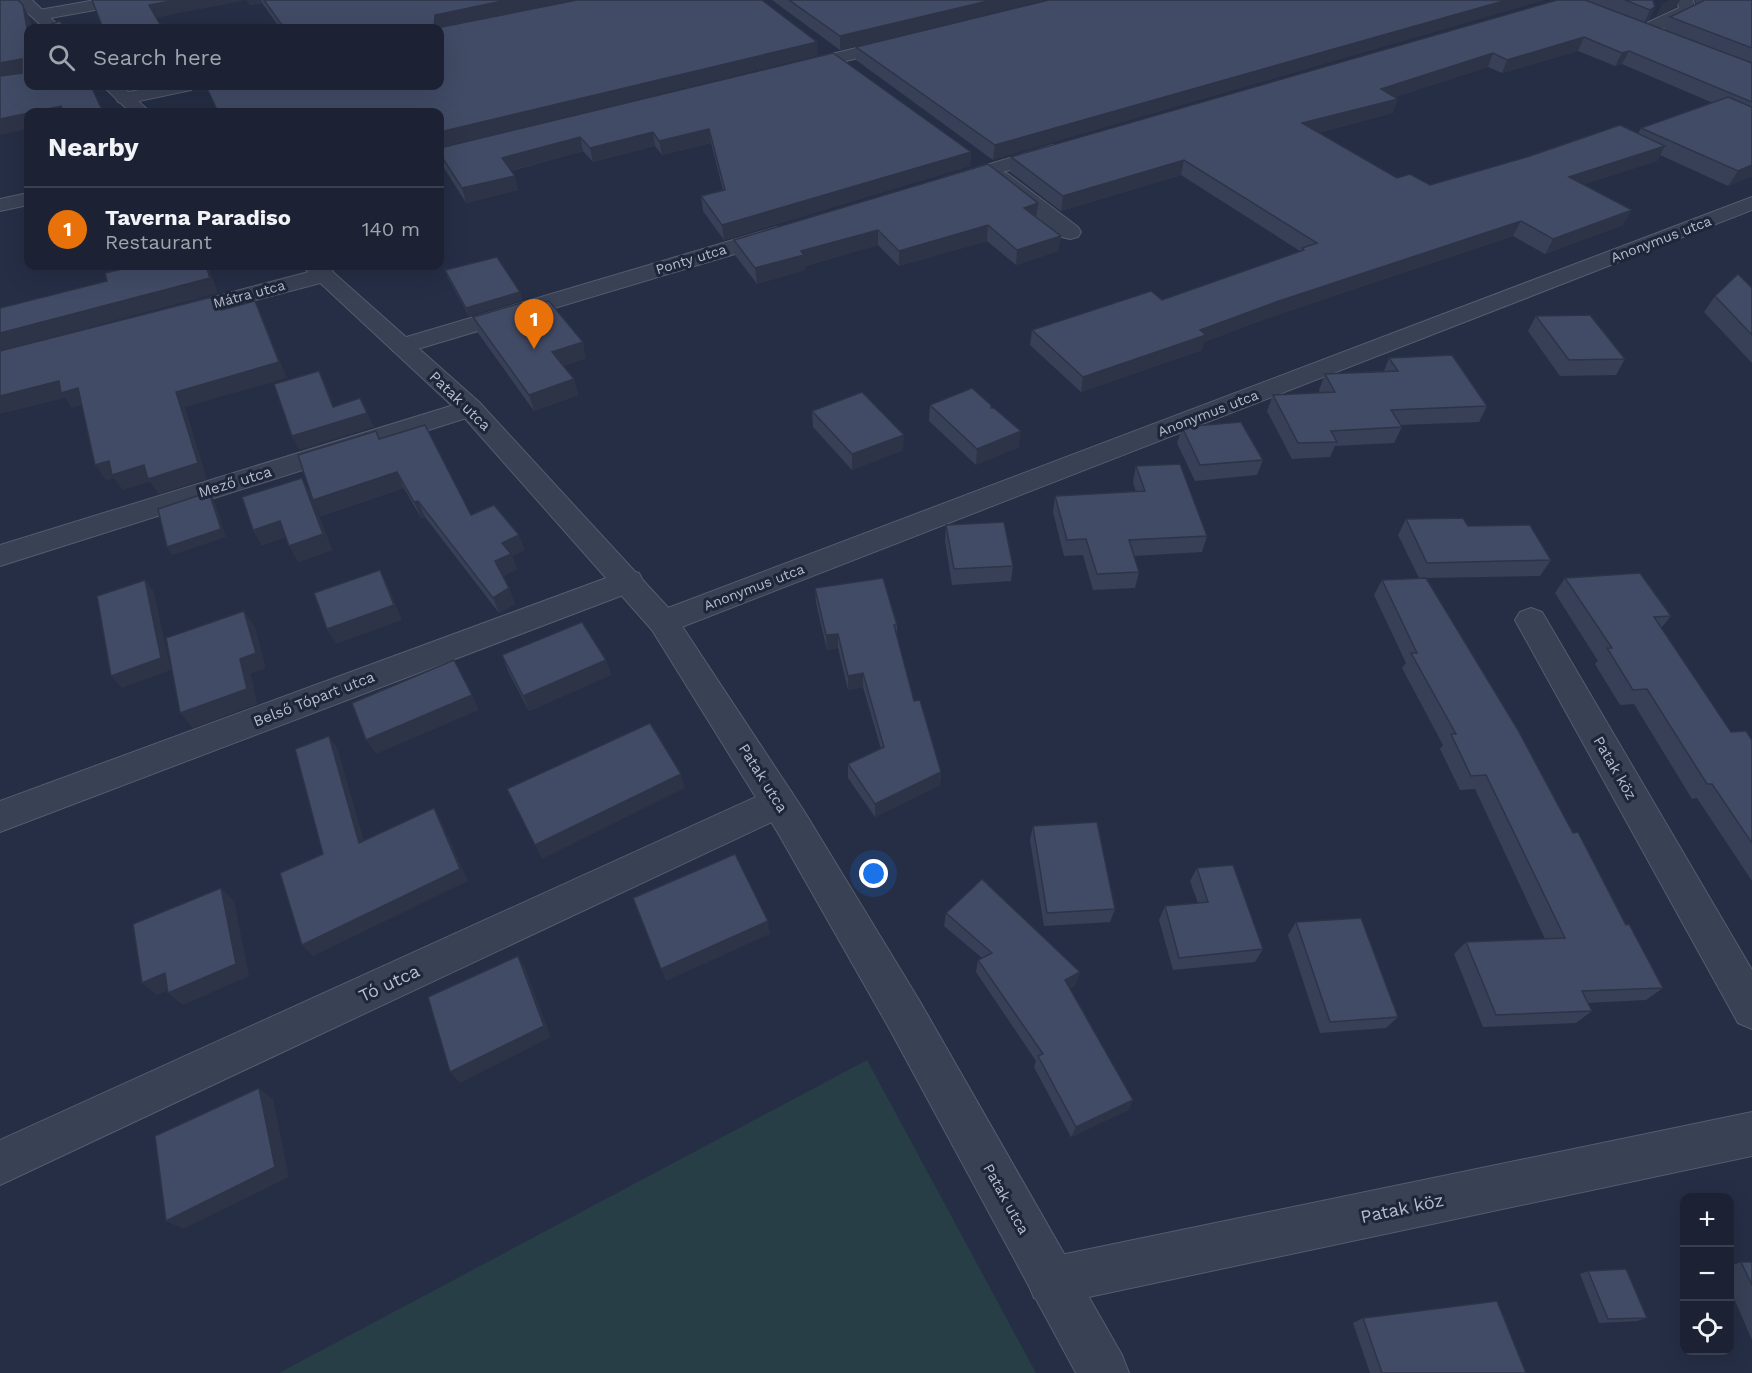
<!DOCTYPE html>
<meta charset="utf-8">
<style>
:root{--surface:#1c2234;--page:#292f40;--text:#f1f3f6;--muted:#a0a4ac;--line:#3a3f4f;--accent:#8ba8ff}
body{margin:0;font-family:"Work Sans",sans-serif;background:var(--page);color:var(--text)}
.controls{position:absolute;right:18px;bottom:18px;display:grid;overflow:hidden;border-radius:12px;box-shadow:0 6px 24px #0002}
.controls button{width:54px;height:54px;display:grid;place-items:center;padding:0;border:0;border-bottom:2px solid var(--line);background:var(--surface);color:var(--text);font:30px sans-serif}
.you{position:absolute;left:874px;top:874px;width:21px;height:21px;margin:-15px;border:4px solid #fff;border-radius:50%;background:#1a73e8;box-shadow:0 0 0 9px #1a73e833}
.badge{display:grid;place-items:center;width:39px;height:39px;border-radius:50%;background:var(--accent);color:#fff;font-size:20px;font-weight:700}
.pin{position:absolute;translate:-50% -50px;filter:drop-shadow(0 2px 3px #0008)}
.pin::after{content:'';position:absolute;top:32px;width:21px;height:18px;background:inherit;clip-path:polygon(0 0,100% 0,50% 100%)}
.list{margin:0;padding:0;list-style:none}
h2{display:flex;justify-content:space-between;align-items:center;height:78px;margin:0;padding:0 24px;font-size:26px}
h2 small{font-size:20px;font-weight:400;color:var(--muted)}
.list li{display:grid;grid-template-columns:39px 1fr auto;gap:18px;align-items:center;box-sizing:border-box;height:84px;padding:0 24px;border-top:2px solid var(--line)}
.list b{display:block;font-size:22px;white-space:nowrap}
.list p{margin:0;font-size:20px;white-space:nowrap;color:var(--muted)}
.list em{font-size:20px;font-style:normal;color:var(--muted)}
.icon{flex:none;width:33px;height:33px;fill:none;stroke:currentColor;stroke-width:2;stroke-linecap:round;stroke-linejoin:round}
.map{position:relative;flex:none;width:1752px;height:1373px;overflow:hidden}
.search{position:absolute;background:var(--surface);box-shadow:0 6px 24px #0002;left:24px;top:24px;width:420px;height:66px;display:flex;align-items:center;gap:15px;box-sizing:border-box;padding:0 21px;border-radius:12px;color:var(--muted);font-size:22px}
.panel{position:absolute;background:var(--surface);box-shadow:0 6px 24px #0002;left:24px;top:108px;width:420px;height:162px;border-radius:12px}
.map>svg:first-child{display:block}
.green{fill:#273e46}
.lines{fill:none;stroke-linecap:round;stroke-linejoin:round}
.minor-casing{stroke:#555c6f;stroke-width:2}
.tertiary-casing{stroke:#555c6f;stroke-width:2}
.minor{fill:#394154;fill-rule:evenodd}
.tertiary{fill:#394154;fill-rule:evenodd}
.wall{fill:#384057;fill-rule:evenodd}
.shaded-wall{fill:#2e3447}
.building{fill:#414b65;stroke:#2e3447;stroke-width:1.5}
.labels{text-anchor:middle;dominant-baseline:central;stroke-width:6;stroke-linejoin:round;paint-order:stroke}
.far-street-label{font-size:14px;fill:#b7bdce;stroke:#1e263a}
.street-label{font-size:15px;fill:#b7bdce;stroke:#1e263a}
.near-street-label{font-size:18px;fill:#b7bdce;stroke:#1e263a}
</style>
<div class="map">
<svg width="1752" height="1373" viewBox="0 0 1752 1373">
<rect width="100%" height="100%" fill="#252e45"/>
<path class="green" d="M867,1060L1036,1373H279Z"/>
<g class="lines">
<defs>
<g id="minor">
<path d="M96,0H131L123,5L39,20L31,15L39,10Z"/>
<path d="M1677,0H1693L1696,10L1694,13L1650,35H1638L1636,31L1638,27L1679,8Z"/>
<path d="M901,37L907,38L910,42L907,46L797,73L791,72L788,68L791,64Z"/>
<path d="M160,86H194L191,90L125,104L118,102L116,98L118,94Z"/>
<path d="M1053,145L1060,147L1063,151L1060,155L1003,172L1008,174L1078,227L1081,232L1078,237L1070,239L1062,237L994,182L991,178L992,176L950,188L943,186L940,182L943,178Z"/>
<path d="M28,193V205L0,211V199Z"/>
<path d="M1752,197V210L674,630L663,634L652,630L647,622L652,614Z"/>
<path d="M777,227L785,229L788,234L785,239L411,351L402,353L393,351L390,346L393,341Z"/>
<path d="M324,268L332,270L335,275L332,280L176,321L168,319L164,314L168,309Z"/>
<path d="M470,400L479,402L483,408L479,414L0,566V545Z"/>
<path d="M628,570L639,573L643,581L639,589L0,832V801Z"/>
<path d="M1531,608L1542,612L1752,970V1029L1738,1023L1515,620L1520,612Z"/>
<path d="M778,787L791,791L796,802L791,813L0,1185V1140Z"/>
<path d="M1752,1112V1156L1051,1305L1034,1298L1027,1281L1034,1264L1051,1257Z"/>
</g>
<g id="tertiary">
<path d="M14,0H32L61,28H44Z"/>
<path d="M103,86H122L150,112H130Z"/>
<path d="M302,266H326L479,402L674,614L804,811L919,1000L1122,1355L1129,1373H1076L889,1028L778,833L652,630L461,414Z"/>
</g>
</defs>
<use href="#minor" class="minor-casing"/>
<use href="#tertiary" class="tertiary-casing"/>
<use href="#minor" class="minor"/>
<use href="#tertiary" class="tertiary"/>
</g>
<g class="wall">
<path d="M247,0H571L438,28L818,55L440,147V28H280L262,3L249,5Z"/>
<path d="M772,0H1043L840,50Z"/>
<path d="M1049,0L993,160L856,60V47Z"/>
<path d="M1586,0H1653L1655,7L1649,20L1644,22L1664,30L1670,17L1696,4L1695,0H1752V176L1728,186L1660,155L1657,161L1584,184L1623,225L1545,254L1513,236L1271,317L1204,342L1202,350L1081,392L1030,345L1032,330L1162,300L1300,251L1181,175L1061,211L1010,172L1011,157ZM1578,51L1615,66L1622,64L1713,103L1641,128L1638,134L1430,185L1397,178L1317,133L1393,113L1395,97L1488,67L1502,73Z"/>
<path d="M833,53L971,152L970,166L724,240L703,211L701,196L723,190L711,143L662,155L655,146L593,162L583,151L511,171L518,190L466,203L441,163L440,159V148Z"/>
<path d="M1038,203L1036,217L1061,236L1058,251L1016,265L987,241L899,266L878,245L805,266V270L757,284L735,255L734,240Z"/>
<path d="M445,270L520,292L522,300L469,316L448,278Z"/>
<path d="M1752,288V363L1704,312L1715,296Z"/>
<path d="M532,306L586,358L563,366L574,379L578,395L534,411L478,333L473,317Z"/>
<path d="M1536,316L1625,359L1616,375L1560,376L1528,331Z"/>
<path d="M1389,358L1487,406L1479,422L1400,425L1402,427L1394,443L1335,446L1330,457L1292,459L1267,411L1273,395L1320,393L1319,390L1325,374L1384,371Z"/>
<path d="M930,405L991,408L1019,447L976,465L929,421Z"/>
<path d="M812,411L903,450L852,470L813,427Z"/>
<path d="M1182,427L1263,460L1257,475L1195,481L1177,443Z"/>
<path d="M379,439L471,515L525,550L512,556L517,569L503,576L509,588L515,604L499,613L425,517L421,518L404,488L321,516L313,501L332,550L298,562L286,537L262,545L253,530L302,478L310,494Z"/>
<path d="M1136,466L1207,536L1202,552L1134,556L1139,572L1135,588L1093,590L1083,555L1064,556L1053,512L1055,496L1136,492L1133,482Z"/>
<path d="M1406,519L1468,526L1551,560L1540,576L1426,578L1663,988L1646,1000L1588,1003L1592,1011L1576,1023L1483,1027L1454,954L1466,942L1545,939L1475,789L1460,790L1440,749L1443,745L1402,668L1406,663L1374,595L1382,580L1419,578L1398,535Z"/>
<path d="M946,525L1013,566L1011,581L952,585L945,541Z"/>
<path d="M1565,578L1671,616L1661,628L1731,732L1752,740V881L1697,798L1692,799L1634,704L1620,705L1595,664L1598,661L1555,593Z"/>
<path d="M815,588L897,625V637L914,701L941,772L940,785L875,817L848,778V764L881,749L863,687L848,690L838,648L827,650L816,603Z"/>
<path d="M502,655L606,660L611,675L529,711L508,671Z"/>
<path d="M1033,826L1115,909L1110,922L1044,926L1030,840Z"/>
<path d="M1197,868L1263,949L1255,962L1173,970L1159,920L1165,906L1198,903L1190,881Z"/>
<path d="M946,913L1080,972L1075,985L1070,988L1133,1100L1128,1110L1071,1137L1034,1067L1036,1061L976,972L978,960L982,958L944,926Z"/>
<path d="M1296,922L1398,1017L1386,1028L1320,1033L1288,935Z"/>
<path d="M1741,1262H1752V1340L1730,1289V1266Z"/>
<path d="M1588,1271L1647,1318L1637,1321L1599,1323L1580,1274Z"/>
<path d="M1363,1318L1526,1373H1370L1353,1323Z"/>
</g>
<g class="shaded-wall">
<path d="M176,0H247L155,18L149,5Z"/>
<path d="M247,0H261L262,3L249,5Z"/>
<path d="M507,0H571L435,28V15Z"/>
<path d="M992,0H1043L840,50V36Z"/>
<path d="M1507,0H1546L993,160L995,145Z"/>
<path d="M1670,0H1680L1676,7L1656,17L1662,4Z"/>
<path d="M23,5L30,18L32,28H28V34Z"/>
<path d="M1655,7L1649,20L1644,23L1650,10Z"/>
<path d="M1584,37L1578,51L1502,73L1507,60Z"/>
<path d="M817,42L818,55L440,147V132Z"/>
<path d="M1629,51L1622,64L1615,66L1622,53Z"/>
<path d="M1493,53L1488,67L1376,103L1381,89Z"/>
<path d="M22,59L28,72L0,78V63Z"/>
<path d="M1398,99L1393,113L1297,138L1302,123Z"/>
<path d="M61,106L65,112H29Z"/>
<path d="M28,113V129L0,135V119Z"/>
<path d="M709,129L711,143L662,155L659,141Z"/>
<path d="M653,132L655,146L593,162L590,148Z"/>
<path d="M580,137L583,151L505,172L502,158Z"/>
<path d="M1665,146L1657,161L1562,191L1569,177Z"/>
<path d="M971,152L970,166L724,240L722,225Z"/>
<path d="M1184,160L1181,175L1061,211L1063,196Z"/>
<path d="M1752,165V176L1728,186L1738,171Z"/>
<path d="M515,176L518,190L466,203L462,188Z"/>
<path d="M1038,203L1036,219L1024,208Z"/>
<path d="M1632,210L1623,225L1545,254L1553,239Z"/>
<path d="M1521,221L1513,236L1271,317L1204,342L1202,350L1081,392L1083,377L1200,330L1276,302Z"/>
<path d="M988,225L987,241L899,266V251Z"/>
<path d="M878,230V245L805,266V270L757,284L755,268L801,251Z"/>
<path d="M1061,236L1058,251L1016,265L1017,250Z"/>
<path d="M206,266H208L218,293L0,351V333Z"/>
<path d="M520,292L522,300L469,316L466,308Z"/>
<path d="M255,301L262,316L287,378L185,407L207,479L158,494L150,482L123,490L114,478L106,481L95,465L176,392Z"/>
<path d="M583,342L586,358L556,368L552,352Z"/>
<path d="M319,371L326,385L339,421L333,407Z"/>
<path d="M574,379L578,395L534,411L529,395Z"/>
<path d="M59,381L78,388L89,403L72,408L65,398L0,414V396Z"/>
<path d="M367,413L374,427L299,450L292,436Z"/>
<path d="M1021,431L1019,447L976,465L977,449Z"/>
<path d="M904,435L903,450L852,470V454Z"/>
<path d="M397,472L404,488L321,516L313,501L332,550L298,562L289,546L302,478L310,494Z"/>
<path d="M209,492L214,500L226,537L172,555L167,547Z"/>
<path d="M418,501L425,517L421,518L414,502Z"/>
<path d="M280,521L289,536L262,545L253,530Z"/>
<path d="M519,535L525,550L512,556L517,569L501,577L495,561L502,543Z"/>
<path d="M380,570L388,586L402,620L336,644L327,629Z"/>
<path d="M145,580L154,592L171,670L122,688L111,676Z"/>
<path d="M509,588L515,604L499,613L493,598Z"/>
<path d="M244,611L255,627L266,668L251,674L257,704L193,728L180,713L240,659Z"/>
<path d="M838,634V648L827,650L826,635Z"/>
<path d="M606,660L611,675L529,711L523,696Z"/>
<path d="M863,673V687L848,690V676Z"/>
<path d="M472,695L479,710L376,754L366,740Z"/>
<path d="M329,736L338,750L368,855L359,843Z"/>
<path d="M941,772L940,785L875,817V804Z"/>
<path d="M681,774L685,788L542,859L535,845Z"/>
<path d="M434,808L441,821L468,881L313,956L302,945Z"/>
<path d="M221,888L234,901L249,976L183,1005L168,993Z"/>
<path d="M768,921L770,934L666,981L661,969Z"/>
<path d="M518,956L525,968L551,1037L460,1083L450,1072Z"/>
<path d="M1080,972L1075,985L1061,992L1065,980Z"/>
<path d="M165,973L179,986L157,995L142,983Z"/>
<path d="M259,1088L273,1099L289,1177L183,1229L166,1221Z"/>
<path d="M1133,1100L1128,1110L1071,1137L1076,1127Z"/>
</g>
<g class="building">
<path d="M0,0H18L23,5L28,34V86H91L103,112H64L61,106L0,119V76L22,73V59L0,63Z"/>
<path d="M92,0H176L149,5L162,28H103Z"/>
<path d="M264,0H507L435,15L434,26L437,28L577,0H762L817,42L440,132V112H218L206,86H440V28H284Z"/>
<path d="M789,0H992L840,36Z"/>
<path d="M1049,0H1507L995,145L856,47Z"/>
<path d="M1557,0H1585L1752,63V102L1629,51L1622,53L1584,37L1507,60L1493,53L1381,89L1398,99L1302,123L1397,178L1410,174L1430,185L1530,156L1620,125L1665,146L1569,177L1632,210L1553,239L1521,221L1276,302L1200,330L1206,335L1083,377L1032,330L1151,291L1162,300L1304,250L1302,248L1317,243L1184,160L1063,196L1011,157Z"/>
<path d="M1625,0H1653L1655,7L1650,10Z"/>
<path d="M1703,0H1752V48L1670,17L1703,1Z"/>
<path d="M60,21L64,28H40Z"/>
<path d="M833,53L971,152L722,225L701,196L725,190L709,129L659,141L653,132L590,148L580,137L502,158L515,176L462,188L440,154V148Z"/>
<path d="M1728,97L1752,107V165L1738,171L1641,128Z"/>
<path d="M988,164L1038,203L1024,208L1061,236L1017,250L988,225L899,251L878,230L801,251L804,255L755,268L734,240Z"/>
<path d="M497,257L520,292L466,308L445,270Z"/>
<path d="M135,266H206L210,278L0,333V308L107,281L105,273Z"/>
<path d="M1738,274L1752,288V335L1715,296Z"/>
<path d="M216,296L221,310L255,301L279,362L176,392L198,463L148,479L144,465L112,475L109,461L95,465L78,388L61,393L59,381L0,396V351Z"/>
<path d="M528,301L532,306L549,301L583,342L552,352L574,379L529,395L473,317Z"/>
<path d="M1590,315L1625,359L1569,360L1536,316Z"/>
<path d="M1452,355L1487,406L1391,410L1402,427L1331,431L1337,442L1298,443L1273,395L1335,392L1325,374L1398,371L1389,358Z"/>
<path d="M319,371L333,407L360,398L367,413L292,436L274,384Z"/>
<path d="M972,388L991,405V408H994L1021,431L977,449L930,405Z"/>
<path d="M862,392L904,435L852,454L812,411Z"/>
<path d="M1241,422L1263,460L1200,465L1182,427Z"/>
<path d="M425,425L471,515L494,505L519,535L502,543L511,554L495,561L509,588L493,598L418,501L414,502L397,472L313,500L298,455L376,431L379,439Z"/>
<path d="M1180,464L1207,536L1129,540L1139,572L1097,574L1086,539L1067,540L1055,496L1145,491L1136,466Z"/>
<path d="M302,478L323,534L289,546L280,521L253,530L242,497Z"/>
<path d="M209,492L221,529L167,547L158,509Z"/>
<path d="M1463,518L1468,526L1530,525L1551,560L1427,563L1406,519Z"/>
<path d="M1004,522L1013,566L954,569L946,525Z"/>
<path d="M380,570L394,605L327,629L314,593Z"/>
<path d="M1640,573L1671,616L1654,617L1731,732L1746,731L1752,740V843L1712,784H1707L1647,689L1633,690L1607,648H1612L1565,578Z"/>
<path d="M883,578L897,625H894L914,701L920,700L941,772L875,804L848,764L884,747L863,673L848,676L838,634L826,635L815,588Z"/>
<path d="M1426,578L1518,730L1573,833L1578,832L1626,925L1629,924L1663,988L1582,991L1592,1011L1496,1015L1466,942L1565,938L1486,775L1471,776L1451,734H1456L1411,653H1417L1382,580Z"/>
<path d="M145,580L161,658L111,676L97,596Z"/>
<path d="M244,611L256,653L240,659L247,689L180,713L166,638Z"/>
<path d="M582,622L606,660L523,696L502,655Z"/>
<path d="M454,660L472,695L366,740L352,703Z"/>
<path d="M650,723L681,774L535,845L507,789Z"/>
<path d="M329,736L359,843L434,808L460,869L302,945L280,873L323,854L295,749Z"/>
<path d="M1097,822L1115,909L1047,913L1033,826Z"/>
<path d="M735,854L768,921L661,969L633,898Z"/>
<path d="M1233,865L1263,949L1179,958L1165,906L1208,902L1197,868Z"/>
<path d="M982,879L1080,972L1065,980L1133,1100L1076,1127L1038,1056L1043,1054L978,960L992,953L946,913Z"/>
<path d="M221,888L236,964L168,993L165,973L142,983L133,924Z"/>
<path d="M1361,918L1398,1017L1330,1022L1296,922Z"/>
<path d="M518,956L544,1026L450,1072L428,997Z"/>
<path d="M259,1088L275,1167L166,1221L155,1136Z"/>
<path d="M1741,1262H1752V1285Z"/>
<path d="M1626,1269L1647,1318L1608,1319L1588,1271Z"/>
<path d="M1497,1301L1526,1373H1382L1363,1318Z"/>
</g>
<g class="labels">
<g class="far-street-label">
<text transform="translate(1661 239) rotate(-21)">Anonymus utca</text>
<text transform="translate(691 259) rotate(-17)">Ponty utca</text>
<text transform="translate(249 294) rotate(-15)">Mátra utca</text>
<text transform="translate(1208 413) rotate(-21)">Anonymus utca</text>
<text transform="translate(754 587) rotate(-21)">Anonymus utca</text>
</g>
<g class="street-label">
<text transform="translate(460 401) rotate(44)">Patak utca</text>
<text transform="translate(235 482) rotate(-17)">Mező utca</text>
<text transform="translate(314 699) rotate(-21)">Belső Tópart utca</text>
<text transform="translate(1615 768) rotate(60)">Patak köz</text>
<text transform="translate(763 778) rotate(58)">Patak utca</text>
<text transform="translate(1006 1199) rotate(61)">Patak utca</text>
</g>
<g class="near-street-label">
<text transform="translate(389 983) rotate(-25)">Tó utca</text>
<text transform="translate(1402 1208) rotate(-12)">Patak köz</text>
</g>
</g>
</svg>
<div class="controls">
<button>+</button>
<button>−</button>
<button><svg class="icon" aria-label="locate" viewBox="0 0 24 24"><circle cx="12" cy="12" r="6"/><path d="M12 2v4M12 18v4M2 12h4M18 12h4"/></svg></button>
</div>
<div class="you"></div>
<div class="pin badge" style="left:534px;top:349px;background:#e8710a">1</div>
<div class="search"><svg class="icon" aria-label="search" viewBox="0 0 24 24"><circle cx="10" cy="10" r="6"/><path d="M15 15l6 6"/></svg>Search here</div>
<section class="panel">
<h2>Nearby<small></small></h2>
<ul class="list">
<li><span class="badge" style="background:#e8710a">1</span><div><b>Taverna Paradiso</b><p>Restaurant</p></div><em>140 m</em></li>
</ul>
</section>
</div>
